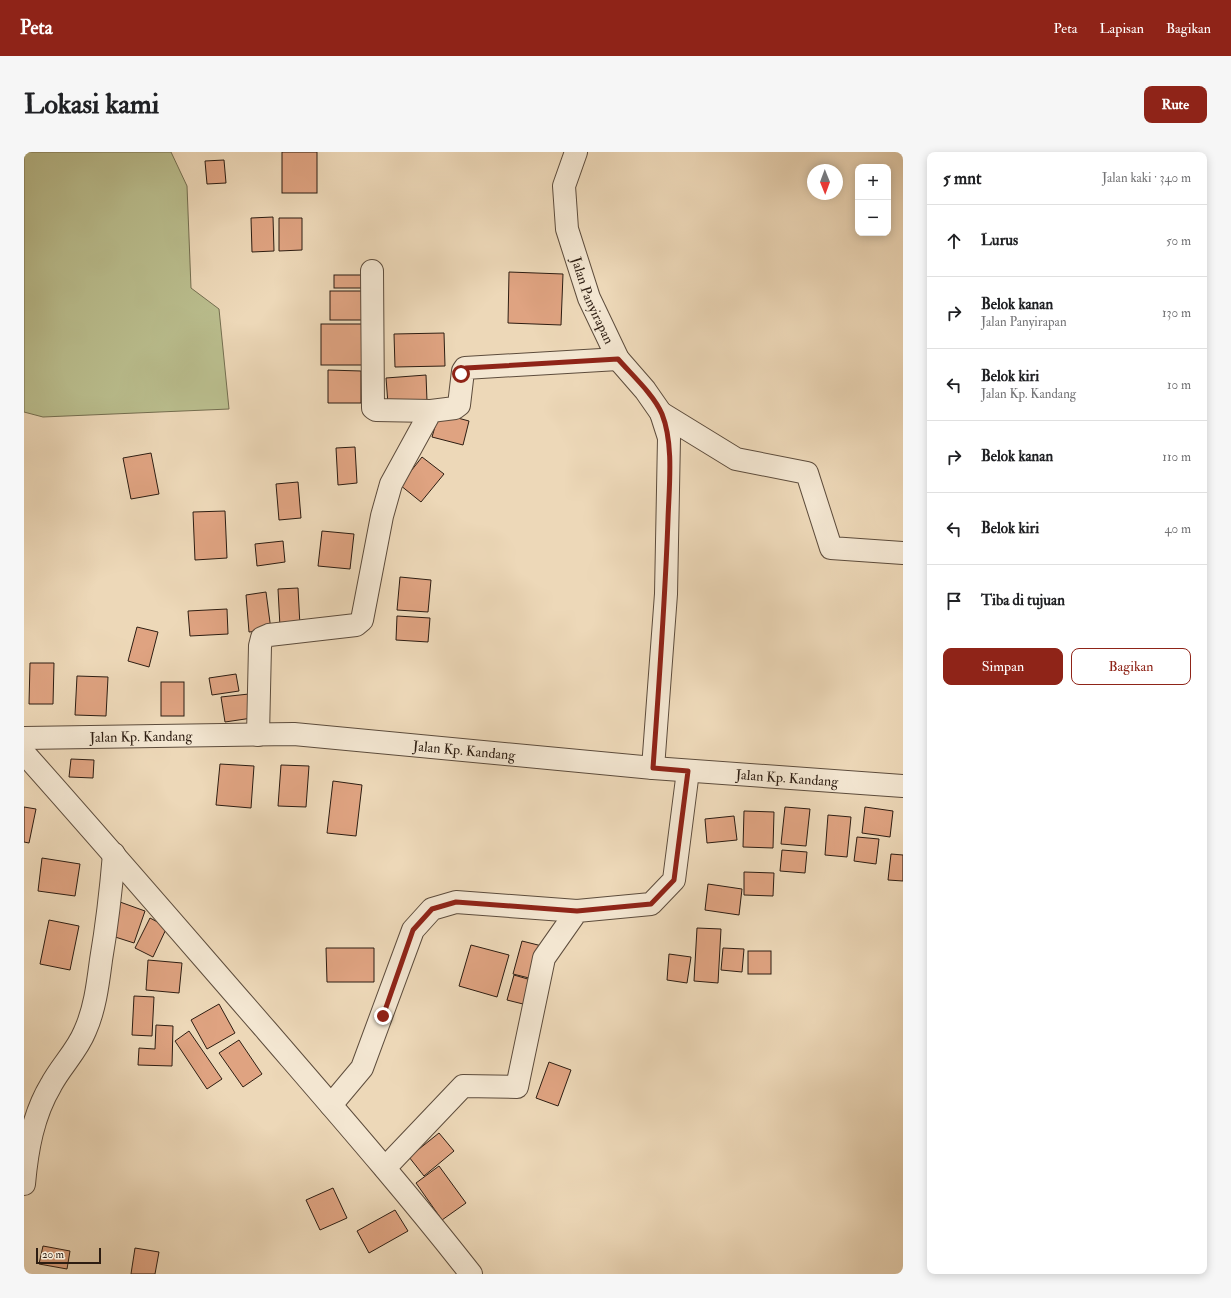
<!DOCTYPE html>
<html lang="id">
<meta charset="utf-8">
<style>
:root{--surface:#fff;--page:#f6f6f6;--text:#202124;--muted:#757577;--line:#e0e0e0;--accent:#8f2418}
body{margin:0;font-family:"IM FELL Double Pica",serif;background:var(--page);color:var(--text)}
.controls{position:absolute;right:12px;top:12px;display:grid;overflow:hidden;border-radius:8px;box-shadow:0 2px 10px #0003}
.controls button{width:36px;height:36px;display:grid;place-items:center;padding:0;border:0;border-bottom:1px solid var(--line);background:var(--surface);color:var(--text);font:20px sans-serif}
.compass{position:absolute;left:783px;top:12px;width:36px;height:36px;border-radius:50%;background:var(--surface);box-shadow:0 2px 10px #0003;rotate:179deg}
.scale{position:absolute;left:12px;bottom:10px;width:65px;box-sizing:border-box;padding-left:4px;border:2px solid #2d1d12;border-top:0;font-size:11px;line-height:14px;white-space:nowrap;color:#2d1d12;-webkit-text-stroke:3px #f3e6d1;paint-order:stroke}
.stop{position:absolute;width:12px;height:12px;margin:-9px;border:3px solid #8f2418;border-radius:50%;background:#fff}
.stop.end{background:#8f2418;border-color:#fff;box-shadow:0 1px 4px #0008}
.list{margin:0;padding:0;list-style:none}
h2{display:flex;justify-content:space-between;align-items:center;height:52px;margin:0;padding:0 16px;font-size:17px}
h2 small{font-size:13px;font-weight:400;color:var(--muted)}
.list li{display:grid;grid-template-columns:26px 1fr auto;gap:12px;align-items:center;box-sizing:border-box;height:72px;padding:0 16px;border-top:1px solid var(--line)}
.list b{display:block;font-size:15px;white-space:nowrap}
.list p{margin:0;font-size:13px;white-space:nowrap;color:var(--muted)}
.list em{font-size:13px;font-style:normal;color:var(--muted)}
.actions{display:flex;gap:8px;padding:12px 16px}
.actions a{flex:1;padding:9px 0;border:1px solid var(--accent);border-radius:8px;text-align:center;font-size:14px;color:var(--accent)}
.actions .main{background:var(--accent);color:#fff}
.icon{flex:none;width:22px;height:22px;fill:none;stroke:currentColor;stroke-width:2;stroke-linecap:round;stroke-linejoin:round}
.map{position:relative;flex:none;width:879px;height:1122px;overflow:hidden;border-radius:8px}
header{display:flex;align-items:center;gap:24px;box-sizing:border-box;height:56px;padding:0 20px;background:var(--accent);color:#fff}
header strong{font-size:19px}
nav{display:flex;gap:22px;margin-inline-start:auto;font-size:14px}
.intro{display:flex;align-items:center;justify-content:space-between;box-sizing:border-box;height:96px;padding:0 24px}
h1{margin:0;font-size:28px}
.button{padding:10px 18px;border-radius:8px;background:var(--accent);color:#fff;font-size:14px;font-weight:700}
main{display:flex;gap:24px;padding:0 24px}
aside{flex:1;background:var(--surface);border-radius:8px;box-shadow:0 2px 10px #0003}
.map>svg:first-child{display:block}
.green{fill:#babe8e;stroke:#746e50}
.building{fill:#dfa381;stroke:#2d1d12}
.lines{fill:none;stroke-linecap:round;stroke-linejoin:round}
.minor-casing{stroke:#5d4c3c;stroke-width:24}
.minor{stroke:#f3e6d1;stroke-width:22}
.route{stroke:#8f2418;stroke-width:5}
.labels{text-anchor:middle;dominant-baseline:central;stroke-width:4;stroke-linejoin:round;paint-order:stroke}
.street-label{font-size:14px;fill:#2d1d12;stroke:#f3e6d1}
</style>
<header>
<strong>Peta</strong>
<nav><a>Peta</a><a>Lapisan</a><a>Bagikan</a></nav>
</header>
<div class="intro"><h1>Lokasi kami</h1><a class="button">Rute</a></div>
<main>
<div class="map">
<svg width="879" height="1122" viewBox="0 0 879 1122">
<rect width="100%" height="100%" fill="#edd8b8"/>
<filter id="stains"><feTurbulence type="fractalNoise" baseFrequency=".005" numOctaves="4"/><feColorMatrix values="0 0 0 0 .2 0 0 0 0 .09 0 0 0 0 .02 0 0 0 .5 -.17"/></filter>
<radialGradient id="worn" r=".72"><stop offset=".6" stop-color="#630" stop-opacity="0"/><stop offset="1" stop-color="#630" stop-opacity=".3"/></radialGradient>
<path class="green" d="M0,0H147L163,34L167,136L195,157L205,257L19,265L0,260Z"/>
<g class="building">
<rect x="258" y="0" width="35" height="41"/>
<path d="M200,8L202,31L183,32L181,9Z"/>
<path d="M249,65L250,99L228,100L227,66Z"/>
<path d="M255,66H278V98L255,99Z"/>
<path d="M485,120L539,122L537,173L484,171Z"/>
<rect x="310" y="123" width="28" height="13"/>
<rect x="306" y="139" width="33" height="29"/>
<rect x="297" y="172" width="41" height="41"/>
<path d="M420,181L421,214L371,215L370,182Z"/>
<path d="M304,218L337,219V251H304Z"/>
<path d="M402,223L403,249L364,252L362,226Z"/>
<path d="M415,261L445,269L439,293L408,285Z"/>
<path d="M331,295L333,331L314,333L312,296Z"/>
<path d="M127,301L135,342L107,347L99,306Z"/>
<path d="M398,305L420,322L397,350L376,333Z"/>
<path d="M274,330L277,366L255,368L252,332Z"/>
<path d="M201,359L203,406L171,408L169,360Z"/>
<path d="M298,379L330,382L326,417L294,414Z"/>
<path d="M259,389L261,410L233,414L231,392Z"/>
<path d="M376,425L407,428L404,460L373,458Z"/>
<path d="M274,436L276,474L256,475L254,437Z"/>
<path d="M242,440L247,478L225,480L222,443Z"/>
<path d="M203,457L204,482L166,484L164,459Z"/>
<path d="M373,464L406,466L404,490L372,488Z"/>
<path d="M113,475L134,480L125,515L104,509Z"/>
<path d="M6,511H30L29,552H5Z"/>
<path d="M212,522L215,539L188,543L185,526Z"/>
<path d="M53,524L84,525L82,564L51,563Z"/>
<rect x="137" y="530" width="23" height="34"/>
<path d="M225,542L228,566L201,570L197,545Z"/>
<path d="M47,607L70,608L69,626L45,625Z"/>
<path d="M196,612L230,614L227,656L192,653Z"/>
<path d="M257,613L285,614L282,655L254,654Z"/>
<path d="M309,629L338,633L332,684L303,681Z"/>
<path d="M0,655L12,657L5,691L0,690Z"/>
<path d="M761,655L786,657L782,694L757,692Z"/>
<path d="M841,655L869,659L866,685L838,681Z"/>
<path d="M720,659L750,660L749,696L719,695Z"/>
<path d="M804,663L827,665L823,705L801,703Z"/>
<path d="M710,664L713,688L683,691L681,667Z"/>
<path d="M833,685L855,687L852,712L830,709Z"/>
<path d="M758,698L783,700L781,721L756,719Z"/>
<path d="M867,702L879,703V729L864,728Z"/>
<path d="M18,706L56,712L51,744L14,739Z"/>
<path d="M720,720L750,721L749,744L720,743Z"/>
<path d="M684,732L718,737L715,763L681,758Z"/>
<path d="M96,750L121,759L110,791L85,783Z"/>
<path d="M126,766L143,775L129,805L111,796Z"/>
<path d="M25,768L55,774L46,818L16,812Z"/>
<path d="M673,776L697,777L694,831L670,829Z"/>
<path d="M498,789L518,794L509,827L489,822Z"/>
<path d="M447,793L485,803L473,845L435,834Z"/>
<path d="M302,796H350V830H303Z"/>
<path d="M699,796L720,797L718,820L697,818Z"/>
<rect x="724" y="799" width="23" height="23"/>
<path d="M645,802L667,805L663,831L643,828Z"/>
<path d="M124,808L158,811L155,841L122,838Z"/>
<path d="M490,823L514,830L507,854L483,848Z"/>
<path d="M110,844L130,845L128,884L108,883Z"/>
<path d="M195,852L211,881L183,897L167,868Z"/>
<path d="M132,873L149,874L148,914L114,913L115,896L131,897Z"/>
<path d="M165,879L198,927L183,937L151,889Z"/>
<path d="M215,888L238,922L219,935L195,901Z"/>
<path d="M525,910L547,918L534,954L512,946Z"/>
<path d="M415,981L430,999L400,1024L385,1005Z"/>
<path d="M415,1014L442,1051L418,1068L392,1031Z"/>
<path d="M309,1036L323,1066L296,1078L282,1048Z"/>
<path d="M371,1058L384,1079L345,1101L333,1079Z"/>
<path d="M19,1094L46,1099L43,1117L15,1112Z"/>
<path d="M111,1096L135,1100L131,1122H107Z"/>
</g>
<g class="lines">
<defs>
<g id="minor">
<path id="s1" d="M552,0L540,34L543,77L565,146L594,207L621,238L637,261L645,286L642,442L629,616"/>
<path d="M348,119L349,256L352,258L407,259"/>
<path d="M637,261L712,307L783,321L807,396L879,401"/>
<path d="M234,583L236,494L238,486L245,483L332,473L338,468L358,364L367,332L407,259L431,256L435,253L439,219L441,216L594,207"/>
<path id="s2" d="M0,586L270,582L629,616L879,634"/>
<path d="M0,601C82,693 162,786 243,879C312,959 382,1039 447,1122"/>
<path d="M307,953L338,916L389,778L408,757L432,750L553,759"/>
<path d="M361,1016L439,934L493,935L520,806L553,759L627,752L650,728L664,619"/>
<path d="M0,1032C3,998 9,963 27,933C37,914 53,899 61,879C71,857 74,831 77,808C83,773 87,738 90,702"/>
</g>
</defs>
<use href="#minor" class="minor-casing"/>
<use href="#minor" class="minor"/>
</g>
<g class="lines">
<path class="route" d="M359,864L389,778L408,757L432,750L553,759L627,752L650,728L664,619L629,616C635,533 641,451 644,367C645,335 650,292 638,262C630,243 608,223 594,207L442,216L437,222"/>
</g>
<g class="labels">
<g class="street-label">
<text stroke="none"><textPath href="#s1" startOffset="155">Jalan Panyirapan</textPath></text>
<text stroke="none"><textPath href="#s2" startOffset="117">Jalan Kp. Kandang</textPath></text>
<text stroke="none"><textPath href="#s2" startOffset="441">Jalan Kp. Kandang</textPath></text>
<text stroke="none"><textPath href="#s2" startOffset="765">Jalan Kp. Kandang</textPath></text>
</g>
</g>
<rect width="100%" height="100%" filter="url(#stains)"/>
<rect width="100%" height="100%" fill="url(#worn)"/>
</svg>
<div class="controls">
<button>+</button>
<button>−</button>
</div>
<svg class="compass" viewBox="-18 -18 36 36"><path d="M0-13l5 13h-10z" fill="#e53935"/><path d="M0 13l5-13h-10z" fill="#757577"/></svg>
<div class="scale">20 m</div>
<div class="stop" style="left:437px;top:222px"></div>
<div class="stop end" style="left:359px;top:864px"></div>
</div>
<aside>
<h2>5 mnt<small>Jalan kaki · 340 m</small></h2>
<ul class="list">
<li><svg class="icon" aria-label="ahead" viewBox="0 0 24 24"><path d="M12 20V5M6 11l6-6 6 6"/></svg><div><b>Lurus</b></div><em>50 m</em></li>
<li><svg class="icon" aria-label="right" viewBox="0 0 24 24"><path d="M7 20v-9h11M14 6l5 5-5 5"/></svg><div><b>Belok kanan</b><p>Jalan Panyirapan</p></div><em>130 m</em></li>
<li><svg class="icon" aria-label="left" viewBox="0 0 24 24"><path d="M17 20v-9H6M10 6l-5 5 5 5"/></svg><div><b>Belok kiri</b><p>Jalan Kp. Kandang</p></div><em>10 m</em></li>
<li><svg class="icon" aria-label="right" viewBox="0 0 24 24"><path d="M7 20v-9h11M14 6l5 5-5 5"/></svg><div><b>Belok kanan</b></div><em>110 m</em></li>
<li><svg class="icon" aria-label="left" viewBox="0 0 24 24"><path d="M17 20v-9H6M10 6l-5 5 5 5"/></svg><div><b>Belok kiri</b></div><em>40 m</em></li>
<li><svg class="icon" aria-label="arrive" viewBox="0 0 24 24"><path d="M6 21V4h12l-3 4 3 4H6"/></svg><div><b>Tiba di tujuan</b></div></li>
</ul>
<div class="actions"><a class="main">Simpan</a><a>Bagikan</a></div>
</aside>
</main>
